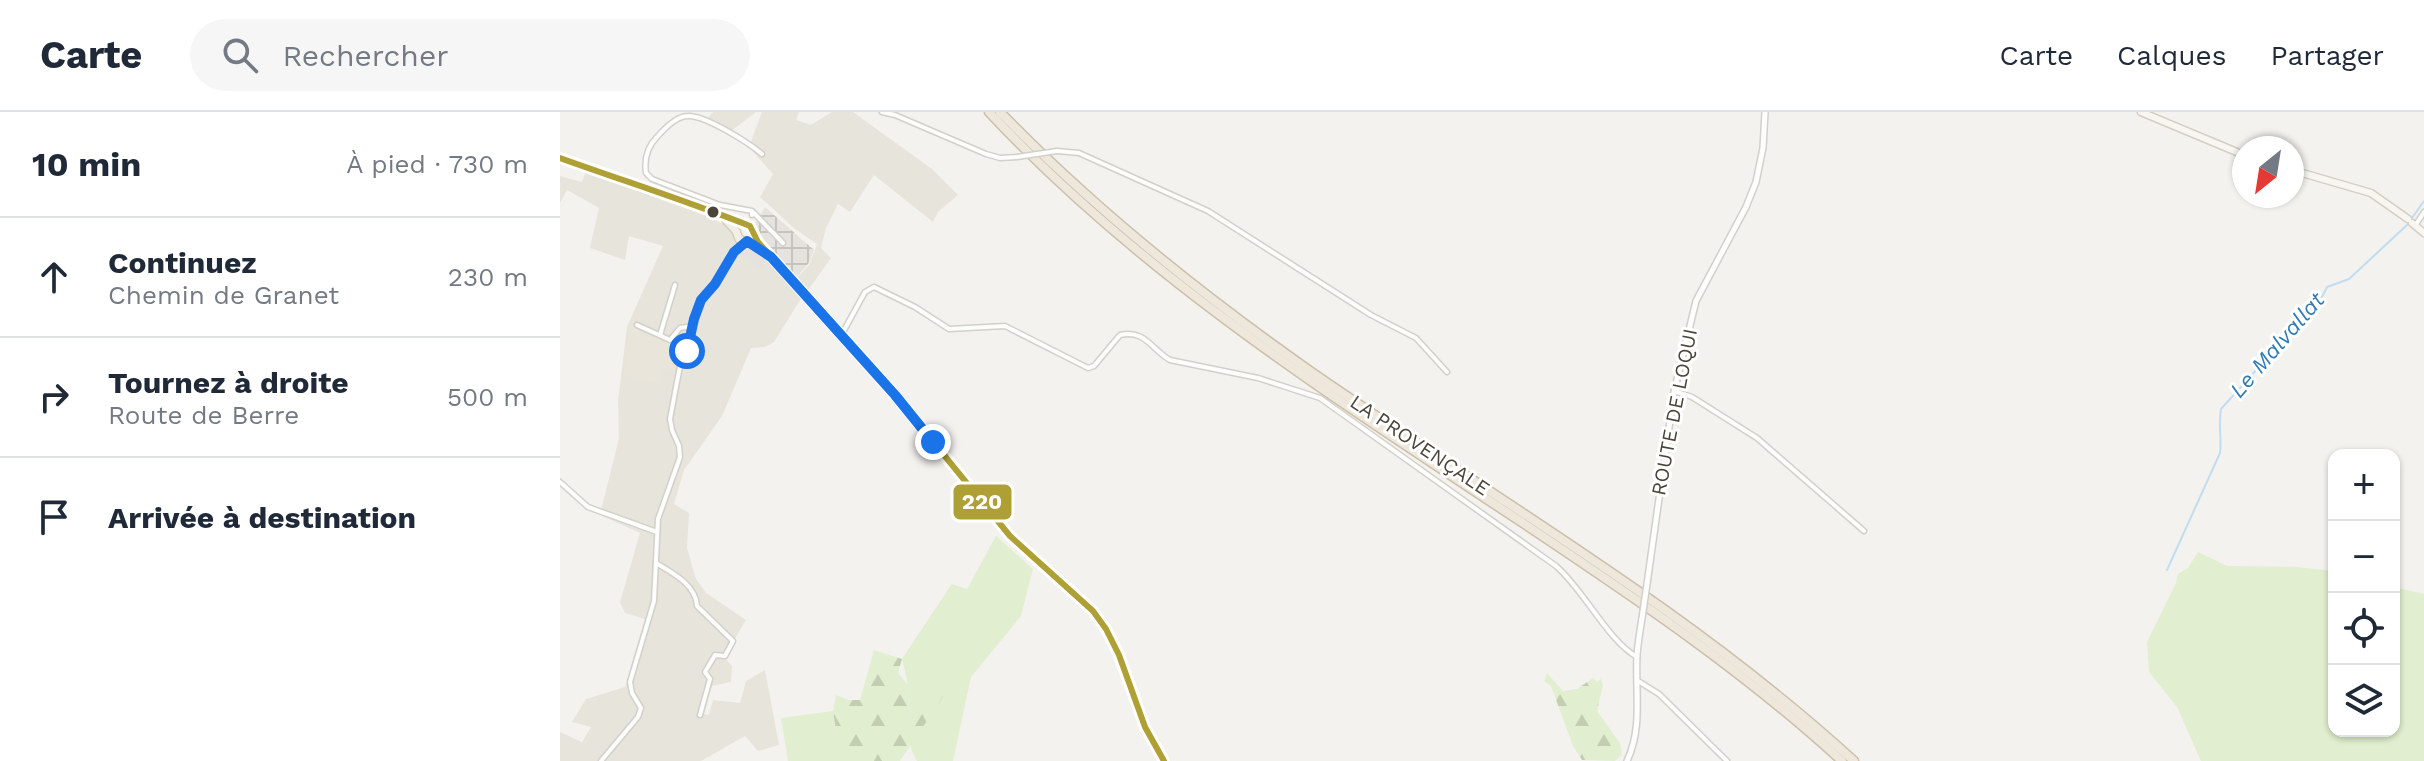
<!DOCTYPE html>
<html lang="fr">
<meta charset="utf-8">
<style>
:root{--surface:#fff;--page:#f6f6f7;--text:#1f2937;--muted:#747a83;--line:#e0e1e3}
body{margin:0;font-family:"Work Sans",sans-serif;background:var(--page);color:var(--text)}
.controls{position:absolute;right:24px;bottom:24px;display:grid;overflow:hidden;border-radius:16px;box-shadow:0 2px 6px #0004}
.controls button{width:72px;height:72px;display:grid;place-items:center;padding:0;border:0;border-bottom:2px solid var(--line);background:var(--surface);color:var(--text);font:40px sans-serif}
.compass{position:absolute;left:1672px;top:24px;width:72px;height:72px;border-radius:50%;background:var(--surface);box-shadow:0 2px 6px #0004;rotate:210deg}
.stop{position:absolute;width:24px;height:24px;margin:-18px;border:6px solid #1a73e8;border-radius:50%;background:#fff}
.stop.end{background:#1a73e8;border-color:#fff;box-shadow:0 2px 8px #0008}
.list{margin:0;padding:0;list-style:none}
h2{display:flex;justify-content:space-between;align-items:center;height:104px;margin:0;padding:0 32px;font-size:34px}
h2 small{font-size:26px;font-weight:400;color:var(--muted)}
.list li{display:grid;grid-template-columns:52px 1fr auto;gap:24px;align-items:center;box-sizing:border-box;height:120px;padding:0 32px;border-top:2px solid var(--line)}
.list b{display:block;font-size:30px;white-space:nowrap}
.list p{margin:0;font-size:26px;white-space:nowrap;color:var(--muted)}
.list em{font-size:26px;font-style:normal;color:var(--muted)}
.icon{flex:none;width:44px;height:44px;fill:none;stroke:currentColor;stroke-width:2;stroke-linecap:round;stroke-linejoin:round}
.map{position:relative;flex:none;width:1864px;height:649px;overflow:hidden}
header{display:flex;align-items:center;gap:48px;box-sizing:border-box;height:112px;padding:0 40px;background:var(--surface);border-bottom:2px solid var(--line)}
header strong{font-size:38px}
nav{display:flex;gap:44px;margin-inline-start:auto;font-size:28px}
.search{width:560px;height:72px;background:var(--page);display:flex;align-items:center;gap:20px;box-sizing:border-box;padding:0 28px;border-radius:44px;color:var(--muted);font-size:30px}
main{display:flex}
aside{flex:1;background:var(--surface)}
.map>svg:first-child{display:block}
.residential{fill:#e7e4dc}
.industrial{fill:url(#industrial-grid)}
.education{fill:#eae5da}
.grass{fill:#e1eecf}
.forest{fill:url(#forest-firs)}
.parking{fill:#e6e3df}
.lines{fill:none;stroke-linecap:round;stroke-linejoin:round}
.stream{stroke:#c0ddf1;stroke-width:2}
.minor-casing{stroke:#d2d0cb;stroke-width:7}
.tertiary-casing{stroke:#d2d0cb;stroke-width:8}
.secondary-casing{stroke:#d3cfc5;stroke-width:9}
.primary-casing{stroke:#d6cebb;stroke-width:10}
.motorway-casing{stroke:#ccbfa9;stroke-width:11}
.minor{stroke:#fdfdfc;stroke-width:4}
.tertiary{stroke:#fdfdfc;stroke-width:5}
.secondary{stroke:#f7f6f1;stroke-width:6}
.primary{stroke:#f2efe6;stroke-width:7}
.motorway{stroke:#ede8db;stroke-width:8}
.minor-bridge-casing{stroke:#d2d0cb;stroke-width:7;stroke-linecap:butt}
.tertiary-bridge-casing{stroke:#d2d0cb;stroke-width:8;stroke-linecap:butt}
.minor-bridge{stroke:#fdfdfc;stroke-width:4}
.tertiary-bridge{stroke:#fdfdfc;stroke-width:5}
.bus-1-casing{stroke:#fff;stroke-width:12}
.bus-1{stroke:#aea034;stroke-width:6}
.route{stroke:#1a73e8;stroke-width:10}
.bus-dot{fill:#4b4439;stroke:#fff;stroke-width:3}
.labels{text-anchor:middle;dominant-baseline:central;stroke-width:6;stroke-linejoin:round;paint-order:stroke}
.street-label{font-size:20px;fill:#4b4439;stroke:#fff}
.water-label{font-size:22px;font-style:italic;fill:#2e7ab2;stroke:#fff}
.line-badge{stroke:#fff;stroke-width:3}
.badge-label{font-size:22px;text-anchor:middle;font-weight:bold;fill:#fff}
</style>
<header>
<strong>Carte</strong>
<div class="search"><svg class="icon" aria-label="search" viewBox="0 0 24 24"><circle cx="10" cy="10" r="6"/><path d="M15 15l6 6"/></svg>Rechercher</div>
<nav><a>Carte</a><a>Calques</a><a>Partager</a></nav>
</header>
<main>
<aside>
<h2>10 min<small>À pied · 730 m</small></h2>
<ul class="list">
<li><svg class="icon" aria-label="ahead" viewBox="0 0 24 24"><path d="M12 20V5M6 11l6-6 6 6"/></svg><div><b>Continuez</b><p>Chemin de Granet</p></div><em>230 m</em></li>
<li><svg class="icon" aria-label="right" viewBox="0 0 24 24"><path d="M7 20v-9h11M14 6l5 5-5 5"/></svg><div><b>Tournez à droite</b><p>Route de Berre</p></div><em>500 m</em></li>
<li><svg class="icon" aria-label="arrive" viewBox="0 0 24 24"><path d="M6 21V4h12l-3 4 3 4H6"/></svg><div><b>Arrivée à destination</b></div></li>
</ul>
</aside>
<div class="map">
<svg width="1864" height="649" viewBox="0 0 1864 649">
<defs>
<pattern id="industrial-grid" width="8" height="8" patternUnits="userSpaceOnUse" patternTransform="scale(2)"><rect width="8" height="8" fill="#e6e2de"/><path d="M0 4h8M4 0v8" fill="none" stroke="#c7c3bf"/></pattern>
<pattern id="forest-firs" width="22" height="20" patternUnits="userSpaceOnUse" patternTransform="scale(2)"><rect width="22" height="20" fill="#e1eecf"/><path d="M5 1l3.5 6h-7zM16 11l3.5 6h-7z" fill="#c3cdb2"/></pattern>
</defs>
<rect width="100%" height="100%" fill="#f4f2ee"/>
<g class="residential">
<path d="M153,0H196L170,20L148,6Z"/>
<path d="M202,0H239L236,8L251,13L272,0H293L372,57L398,83L378,100L373,110L314,63L290,100L278,92L266,116L261,136L271,146L246,181L235,168L249,153L257,132L235,117L200,85L213,62L189,35Z"/>
<path d="M27,56L139,100L181,121L242,185L214,230L205,235L191,236L162,304L124,358L114,392L129,401L127,436L136,467L146,481L186,508L164,545L172,554L171,570L152,574L144,602L149,603L153,588L180,591L186,569L205,558L219,633L198,639L185,624L141,649H0V620L22,630L31,615L12,610L26,587L65,575L85,507L65,501L60,490L80,421L40,403L59,326L58,289L67,215L103,134L69,124L65,148L30,136L39,96L7,78L0,91V64L22,70Z"/>
</g>
<path class="industrial" d="M205,95L254,138L248,152L235,167L197,125L195,112Z"/>
<path class="education" d="M70,212L81,216L83,223L92,226L95,223L126,237L117,260L100,255L97,272L64,264Z"/>
<g class="grass">
<path d="M436,424L473,457L461,504L411,565L393,649H357L351,637L348,573L342,547L392,472L407,477Z"/>
<path d="M1638,440L1667,454L1737,455L1774,459V619H1834V475L1864,482V649H1641L1617,595L1589,560L1587,530L1616,471L1618,462L1628,456Z"/>
<path d="M273,599L284,649H228L221,606Z"/>
</g>
<g class="forest">
<path d="M314,538L342,547L338,561L348,573L349,599L352,602L361,595L382,556L391,562L382,586L340,649H281L273,599L276,583L288,588H300Z"/>
<path d="M987,561L1003,579L1017,577L1033,566L1037,570L1041,567L1043,573L1037,599L1060,631L1062,643L1055,649L1022,648L1013,634L991,574L984,569Z"/>
</g>
<path class="parking" d="M185,133H189L207,148L199,159L177,141Z"/>
<g class="lines">
<path class="stream" d="M1607,458L1660,341C1662,325 1658,315 1661,297L1762,185L1767,175L1789,167L1847,113L1864,89"/>
<defs>
<g id="minor">
<path d="M322,0L335,3L426,42L440,46L457,45"/>
<path d="M497,39L519,41L648,99L811,203L856,226L887,260"/>
<path d="M194,101L223,131"/>
<path d="M192,103V99L160,93L92,67L86,61C84,47 87,35 97,25C104,17 117,4 128,4C145,3 189,31 202,42"/>
<path d="M1855,114L1864,100"/>
<path d="M77,213L110,228L120,216L133,214"/>
<path d="M282,222L305,180L314,175L355,195L389,217L445,214L528,256L534,254L560,223C585,217 592,238 610,248L698,266L760,286L996,454C1024,478 1048,529 1077,545"/>
<path d="M100,223L115,173"/>
<path d="M1114,279L1132,285L1197,326L1304,419"/>
<path d="M0,370L28,395L97,420"/>
<path d="M96,451C113,461 136,473 137,494L173,529L165,544L155,543L145,560L150,567L140,603"/>
<path d="M1078,569L1099,582L1167,649"/>
<path d="M41,649L78,605L81,596L72,581L70,570L94,489L98,407L120,345L119,334L112,318L110,307L120,254L130,232L134,207L141,188L155,172L172,142L183,131"/>
</g>
<g id="tertiary">
<path d="M1087,472L1114,280L1136,189L1186,95L1196,70L1203,36L1205,0"/>
<path d="M1067,649C1083,615 1075,580 1077,543C1078,531 1080,518 1082,506"/>
</g>
<g id="secondary">
<path d="M1581,0L1684,43"/>
<path d="M1732,58L1811,81L1848,107"/>
<path d="M1852,111L1864,121"/>
</g>
<g id="primary">
<path d="M0,46L91,79"/>
<path d="M90,78L115,84L190,114L198,130L335,283L450,424L533,499L546,517L559,543L585,615L604,649"/>
<path d="M166,108L176,119L179,127L200,136"/>
</g>
<g id="motorway">
<path d="M429,0C583,165 776,287 963,411C1074,485 1184,559 1282,649"/>
<path d="M440,0C534,97 639,181 750,259C933,386 1129,498 1294,649"/>
</g>
</defs>
<use href="#minor" class="minor-casing"/>
<use href="#tertiary" class="tertiary-casing"/>
<use href="#secondary" class="secondary-casing"/>
<use href="#primary" class="primary-casing"/>
<use href="#motorway" class="motorway-casing"/>
<use href="#minor" class="minor"/>
<use href="#tertiary" class="tertiary"/>
<use href="#secondary" class="secondary"/>
<use href="#primary" class="primary"/>
<use href="#motorway" class="motorway"/>
<defs>
<path id="minor-bridge" d="M457,45L497,39"/>
<path id="tertiary-bridge" d="M1082,506L1087,472"/>
</defs>
<use href="#minor-bridge" class="minor-bridge-casing"/>
<use href="#tertiary-bridge" class="tertiary-bridge-casing"/>
<use href="#minor-bridge" class="minor-bridge"/>
<use href="#tertiary-bridge" class="tertiary-bridge"/>
<defs>
<path id="bus-1" d="M0,46C64,69 127,89 190,114L198,130L335,283L450,424L533,499L546,517L559,543L585,615L604,649"/>
</defs>
<use href="#bus-1" class="bus-1-casing"/>
<use href="#bus-1" class="bus-1"/>
</g>
<g class="lines">
<path class="route" d="M127,239L134,207L141,188L155,172L174,140L187,129L211,145L335,283L373,330"/>
</g>
<circle class="bus-dot" cx="153" cy="100" r="7"/>
<g class="labels">
<g class="street-label">
<text transform="translate(1114 300) rotate(-79)">ROUTE DE LOQUI</text>
<text transform="translate(860 333) rotate(34)">LA PROVENÇALE</text>
</g>
<g class="water-label">
<text transform="translate(1717 233) rotate(-49)">Le Malvallat</text>
</g>
</g>
<rect class="line-badge" x="392" y="371" width="61" height="38" rx="8" fill="#aea034"/>
<g class="badge-label">
<text x="422" y="397">220</text>
</g>
</svg>
<div class="controls">
<button>+</button>
<button>−</button>
<button><svg class="icon" aria-label="locate" viewBox="0 0 24 24"><circle cx="12" cy="12" r="6"/><path d="M12 2v4M12 18v4M2 12h4M18 12h4"/></svg></button>
<button><svg class="icon" aria-label="layers" viewBox="0 0 24 24"><path d="M12 4l9 5-9 5-9-5zM3 14l9 5 9-5"/></svg></button>
</div>
<svg class="compass" viewBox="-18 -18 36 36"><path d="M0-13l5 13h-10z" fill="#e53935"/><path d="M0 13l5-13h-10z" fill="#747a83"/></svg>
<div class="stop" style="left:127px;top:239px"></div>
<div class="stop end" style="left:373px;top:330px"></div>
</div>
</main>
